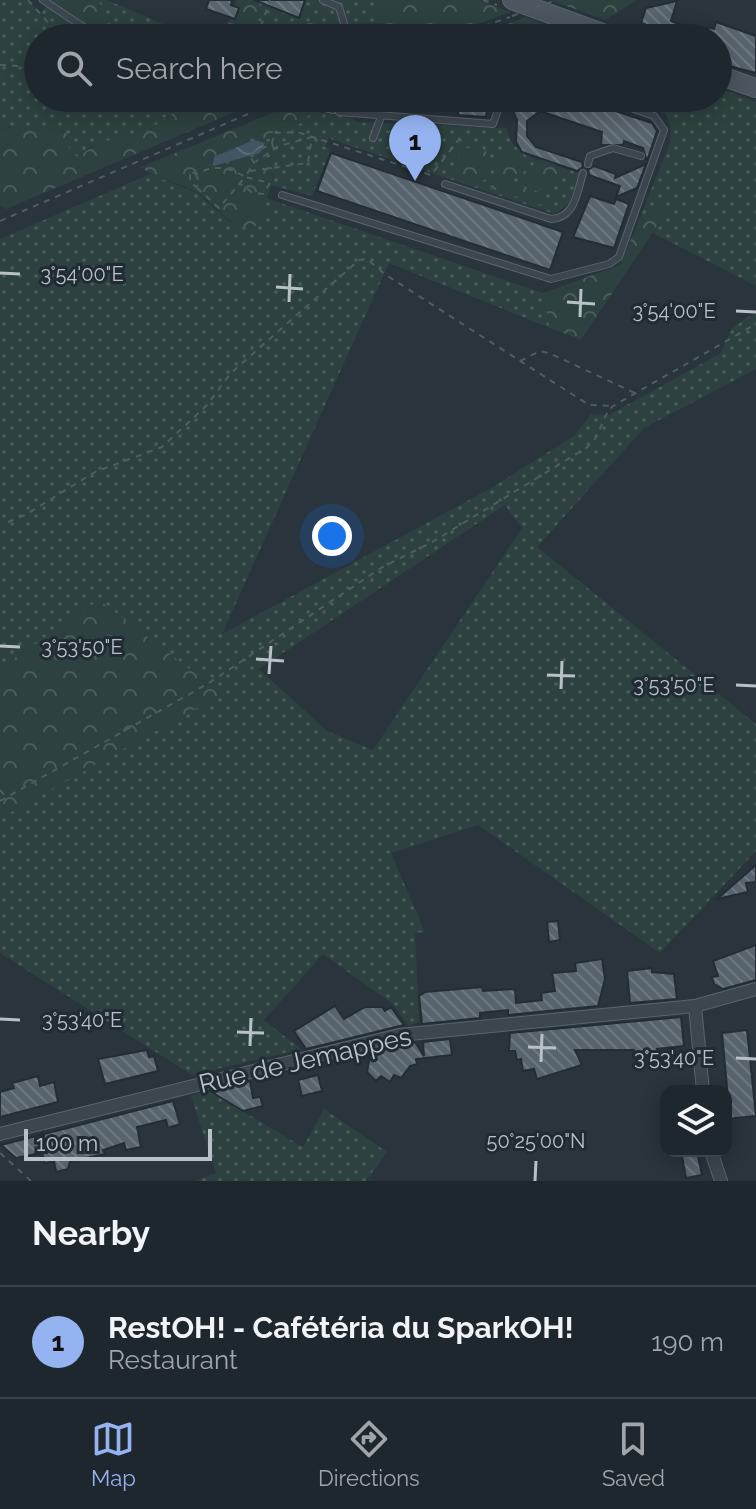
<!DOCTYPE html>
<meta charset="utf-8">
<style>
:root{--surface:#1f272e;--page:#272f36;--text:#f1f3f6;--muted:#a1a5aa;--line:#3c444a;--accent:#95b2f1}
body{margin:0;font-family:Raleway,sans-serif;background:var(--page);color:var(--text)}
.controls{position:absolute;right:24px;bottom:24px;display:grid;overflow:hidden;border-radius:16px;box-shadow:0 4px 20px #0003}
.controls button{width:72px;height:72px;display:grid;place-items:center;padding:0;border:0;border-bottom:2px solid var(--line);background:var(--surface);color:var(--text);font:40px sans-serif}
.scale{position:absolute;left:24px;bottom:20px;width:188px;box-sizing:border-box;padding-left:8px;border:4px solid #b9c1c8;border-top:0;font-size:22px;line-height:28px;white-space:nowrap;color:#b9c1c8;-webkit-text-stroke:6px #212b33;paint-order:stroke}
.you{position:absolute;left:332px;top:536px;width:28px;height:28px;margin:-20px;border:6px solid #fff;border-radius:50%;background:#1a73e8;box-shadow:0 0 0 12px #1a73e833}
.badge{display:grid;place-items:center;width:52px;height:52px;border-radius:50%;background:var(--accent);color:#111;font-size:26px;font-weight:700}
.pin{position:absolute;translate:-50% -66px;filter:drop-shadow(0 2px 4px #0008)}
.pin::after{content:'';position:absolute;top:42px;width:28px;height:24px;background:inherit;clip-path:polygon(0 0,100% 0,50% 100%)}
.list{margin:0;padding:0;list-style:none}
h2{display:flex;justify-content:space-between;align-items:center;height:104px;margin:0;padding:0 32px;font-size:34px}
h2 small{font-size:26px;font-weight:400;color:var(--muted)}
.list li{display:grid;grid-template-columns:52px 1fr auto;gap:24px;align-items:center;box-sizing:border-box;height:112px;padding:0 32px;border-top:2px solid var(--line)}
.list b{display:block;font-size:30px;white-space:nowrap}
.list p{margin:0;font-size:26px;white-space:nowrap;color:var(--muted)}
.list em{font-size:26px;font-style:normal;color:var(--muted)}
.icon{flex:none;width:44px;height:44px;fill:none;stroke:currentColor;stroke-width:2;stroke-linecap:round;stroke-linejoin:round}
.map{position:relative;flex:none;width:756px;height:1181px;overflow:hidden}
.search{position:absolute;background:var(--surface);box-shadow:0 4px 20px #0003;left:24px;right:24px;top:24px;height:88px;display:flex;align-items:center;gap:20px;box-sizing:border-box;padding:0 28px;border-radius:44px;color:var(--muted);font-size:30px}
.sheet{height:216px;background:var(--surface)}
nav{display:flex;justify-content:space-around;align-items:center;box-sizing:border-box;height:112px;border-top:2px solid var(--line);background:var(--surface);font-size:22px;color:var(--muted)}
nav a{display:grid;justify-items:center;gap:4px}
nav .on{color:var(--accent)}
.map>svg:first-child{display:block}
.grass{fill:url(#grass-dots);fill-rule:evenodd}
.forest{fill:url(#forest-crowns)}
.water{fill:url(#water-waves)}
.building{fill:url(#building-back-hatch);stroke:#232d35;stroke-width:2}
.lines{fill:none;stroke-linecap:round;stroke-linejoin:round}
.service-casing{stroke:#5a646b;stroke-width:8}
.minor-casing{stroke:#5a646b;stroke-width:14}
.secondary-casing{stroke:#5a646b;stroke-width:20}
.path{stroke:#4c5f5e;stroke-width:2;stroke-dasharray:6 6;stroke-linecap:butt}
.service{stroke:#3c464e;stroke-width:6}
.minor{stroke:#3c464e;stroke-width:12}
.secondary{stroke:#4b5660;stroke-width:18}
.path-bridge{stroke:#4c5f5e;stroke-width:2;stroke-dasharray:6 6;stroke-linecap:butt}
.ticks{fill:none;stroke:#b9c1c8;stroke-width:3}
.labels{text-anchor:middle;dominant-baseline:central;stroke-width:6;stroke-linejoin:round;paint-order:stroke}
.street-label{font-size:26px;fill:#b9c1c8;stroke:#212b33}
.ticks-label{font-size:20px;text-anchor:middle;fill:#b9c1c8;stroke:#212b33;stroke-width:6;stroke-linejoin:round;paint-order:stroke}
</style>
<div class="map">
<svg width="756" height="1181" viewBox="0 0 756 1181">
<defs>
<pattern id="grass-dots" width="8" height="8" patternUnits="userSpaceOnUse" patternTransform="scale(2)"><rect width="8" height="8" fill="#2d4240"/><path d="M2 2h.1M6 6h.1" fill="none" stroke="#495c5a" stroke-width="1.8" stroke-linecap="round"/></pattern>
<pattern id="forest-crowns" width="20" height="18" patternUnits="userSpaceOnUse" patternTransform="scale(2)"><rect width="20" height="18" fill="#2d4240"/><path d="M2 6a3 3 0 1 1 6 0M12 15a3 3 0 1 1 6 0" fill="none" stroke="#495c5a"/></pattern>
<pattern id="water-waves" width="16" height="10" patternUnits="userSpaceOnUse" patternTransform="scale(2)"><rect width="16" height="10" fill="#415564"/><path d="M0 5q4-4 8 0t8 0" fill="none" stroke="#5a6c79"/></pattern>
<pattern id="building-back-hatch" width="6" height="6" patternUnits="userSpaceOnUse" patternTransform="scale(2)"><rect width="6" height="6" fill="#57636d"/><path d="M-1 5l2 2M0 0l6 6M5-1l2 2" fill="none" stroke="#6d7880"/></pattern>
</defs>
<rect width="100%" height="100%" fill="#29343d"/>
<g class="grass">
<path d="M0,0H28L41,14L47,4L94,35L38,38V98L217,99L190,101L138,138L90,147L77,157L69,148L9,127L0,131Z"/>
<path d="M48,0H107L175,29L205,38H104Z"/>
<path d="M237,0H477L510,12L447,35L431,24L403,23L337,24L307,38H223Z"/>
<path d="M718,88L756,102V286L653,233L667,211L657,206L632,237L670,143L671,127L666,114L631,98H718Z"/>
<path d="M311,111L353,118L356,122L507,128C509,159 555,164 580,173L569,204L554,214L328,138L325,147L331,149L312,196L271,185L274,174L252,157L213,168L212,156L254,137L268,139L275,130L304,122Z"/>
<path d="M150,174L197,193L230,222L256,226L266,198L543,293L550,328L389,263L222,634L493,487L575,435L591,414L609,415L721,353L732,328L756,312V369L644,428L537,547L756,724V851L660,953L478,825L391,853L425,932L415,933L419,1022L408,1026L394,1005L323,954L264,1020L301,1049L192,1075L0,953V818L221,693L0,668V239ZM505,505L522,528L373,750L327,731L259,669Z"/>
<path d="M207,1090L303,1147L324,1109L387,1152L366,1181H195L216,1173L191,1096Z"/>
</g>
<g class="forest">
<path d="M53,0H98L110,23L111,34L108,38Z"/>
<path d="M237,0H261L250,35L222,38Z"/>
<path d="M377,0H477L510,12L447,35L431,24H385L377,14Z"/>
<path d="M550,0H637L605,20Z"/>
<path d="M525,17L581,38H473Z"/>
<path d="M299,22L337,24L307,38H264L278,28Z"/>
<path d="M217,99L261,101L6,209L0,206V131C20,123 49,126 68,134L69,148L77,157C96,144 116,134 138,138L190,101Z"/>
<path d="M294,104L311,111L304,122L275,130L268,139L254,137L211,158L215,168C227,165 240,158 253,157C292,152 262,210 256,226C231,232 217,205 198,193C180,182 158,181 141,167Z"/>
<circle cx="474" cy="165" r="18"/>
<circle cx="512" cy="164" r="14"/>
<circle cx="544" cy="175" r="15"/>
<path d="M494,176L545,194L541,205L490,188Z"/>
<path d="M656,206L667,211L581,340L550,328L543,293L620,265L632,237Z"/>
<path d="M99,600L222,694L0,818V668Z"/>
</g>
<path class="water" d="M254,140L265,143L260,153L213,166L214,157Z"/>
<g class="building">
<path d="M209,0H232L231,5L239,8L235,19L206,9Z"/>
<path d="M254,0H305L299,18Z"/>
<path d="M677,1L671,21L705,34L708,27L714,29L716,22L756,36V73L718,63V38H674L675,35L641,23L646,8Z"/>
<path d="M334,98H381L380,109L338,106Z"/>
<path d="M459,98L579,99L652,123L657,131L647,161L643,148L624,141L623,145H601L602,132L540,111L527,121V136L536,147L582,162L583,167L577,171L522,152L516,142L517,120L512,109L505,108L502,102L487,106L486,117L458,115Z"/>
<path d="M331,153L563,232L550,270L317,191Z"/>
<path d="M646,164L637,188L616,197L620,186L589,175L588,170L594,166L616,174L615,178Z"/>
<path d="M590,196L614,204L616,199L629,204L614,248L573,237Z"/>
<path d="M756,865V882L746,883L748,892L717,899Z"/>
<path d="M558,921L560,940L549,942L547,922Z"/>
<path d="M756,945V980L723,989L714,984L712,977L718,976L713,961Z"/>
<path d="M602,959L605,979L598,1006L508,1015V1010L480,1013V1018L422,1024L419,996L425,992L482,987L483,991L515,989L516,1003L542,1000L541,993L555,991L552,973L576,971L575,963Z"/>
<path d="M652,968V972L674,974L677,999L630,1003L627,971Z"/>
<path d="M335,1006L344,1019L365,1007H382L385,1011L391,1007L404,1025L306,1049L294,1031Z"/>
<path d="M681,1017L684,1046L657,1049L658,1057H636L634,1050H575L582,1065L537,1079L534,1069L523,1071L521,1059L517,1060L515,1051H509L510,1033Z"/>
<path d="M747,1030L756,1116L726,1119V1109H729L722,1033Z"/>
<path d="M450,1039L452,1055L416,1059L417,1064L410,1066L401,1078L394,1075L390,1082L381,1076L376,1081L367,1072L371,1051L415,1042L424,1056L423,1042Z"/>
<path d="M147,1050L149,1057L154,1056L158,1071L105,1084L98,1059Z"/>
<path d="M318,1075L322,1091L302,1096L298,1080Z"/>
<path d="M38,1076L40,1086L54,1082L58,1102L0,1117V1092L14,1088L12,1083Z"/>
<path d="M250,1081L253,1098L260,1097L263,1106L243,1111L210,1091Z"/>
<path d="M173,1101L180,1124L168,1128L166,1120L137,1127L141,1147L126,1150L124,1143L103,1150L105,1154L70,1161L68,1169L56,1172L54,1161L45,1163L42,1153L16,1158L1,1145Z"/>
<path d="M681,1151H697L702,1175L686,1178Z"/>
</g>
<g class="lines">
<defs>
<g id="service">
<path d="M43,0L100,38"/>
<path d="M323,0L339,7L347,33"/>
<path d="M330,38L351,32L424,35"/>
<path d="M301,102L333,110"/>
<path d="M339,112L493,124L499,107"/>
<path d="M373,138L381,117"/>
<path d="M588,164L590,156L613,148L641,156"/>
<path d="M445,184L551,219C575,218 577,193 583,173"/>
<path d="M282,195L551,279L609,264L619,257L664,130L654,116L603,98"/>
</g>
<g id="minor">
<path d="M695,1006L703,1091"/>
<path d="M0,1134L399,1035L695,1006L756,989"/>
<path d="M711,1151L721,1181"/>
</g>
<g id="secondary">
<path d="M512,0L616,38"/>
<path d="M718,75L756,88"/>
</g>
</defs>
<use href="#service" class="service-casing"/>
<use href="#minor" class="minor-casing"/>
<use href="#secondary" class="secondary-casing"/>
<g class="path">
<path d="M28,0L62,38"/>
<path d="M483,0L497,5"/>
<path d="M257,38L270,0"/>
<path d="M450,38L510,17"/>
<path d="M0,65L38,67"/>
<path d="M272,144L274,133L297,132L431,175L464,133"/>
<path d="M250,171L308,163L312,137L279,146L255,162"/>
<path d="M196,174L199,183L196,187L190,182V171L196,174C214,165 228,166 245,177L254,163L249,154L272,144L274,149"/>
<path d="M197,188L219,208L245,177L270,183L263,194L253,193L239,183"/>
<path d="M0,221L285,98"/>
<path d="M520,361L540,351L549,353L637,394"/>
<path d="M8,522L25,515L95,472L162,447L207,405L231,373L359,260L367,259L386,275L578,398L589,405L612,406"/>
<path d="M0,790L7,798"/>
<path d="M0,801L209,683L381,568L434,541L586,448C602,437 600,418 613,406L756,324"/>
<path d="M0,1153L31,1181"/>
</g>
<use href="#service" class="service"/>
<use href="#minor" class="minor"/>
<use href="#secondary" class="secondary"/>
<path class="path-bridge" d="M512,16L557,0"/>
</g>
<path class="ticks" d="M0,273L20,274M276,287L303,289M289,302L290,274M567,302L595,304M736,311L756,312M580,317L581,289M0,646L20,647M256,659L284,661M269,674L271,646M547,675L575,676M736,685L756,686M561,689L562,661M0,1019L20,1020M237,1032L264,1033M250,1046L251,1018M528,1047L556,1048M736,1058L756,1059M541,1062L542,1034M535,1181L536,1161"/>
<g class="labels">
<g class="street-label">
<text transform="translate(305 1060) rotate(-13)">Rue de Jemappes</text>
</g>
</g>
<g class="ticks-label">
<text x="82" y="281">3°54'00"E</text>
<text x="674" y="318">3°54'00"E</text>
<text x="82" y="654">3°53'50"E</text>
<text x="674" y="692">3°53'50"E</text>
<text x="82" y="1027">3°53'40"E</text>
<text x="674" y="1065">3°53'40"E</text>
<text x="536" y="1148">50°25'00"N</text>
</g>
</svg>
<div class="controls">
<button><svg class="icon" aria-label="layers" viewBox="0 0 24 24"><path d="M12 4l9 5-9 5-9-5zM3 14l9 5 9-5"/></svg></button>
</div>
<div class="scale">100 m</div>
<div class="you"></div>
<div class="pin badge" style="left:415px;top:181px">1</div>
<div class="search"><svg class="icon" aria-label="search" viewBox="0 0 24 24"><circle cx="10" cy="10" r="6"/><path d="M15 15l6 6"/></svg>Search here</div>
</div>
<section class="sheet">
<h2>Nearby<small></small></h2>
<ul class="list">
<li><span class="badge">1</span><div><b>RestOH! - Cafétéria du SparkOH!</b><p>Restaurant</p></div><em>190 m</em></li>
</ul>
</section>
<nav>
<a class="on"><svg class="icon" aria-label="map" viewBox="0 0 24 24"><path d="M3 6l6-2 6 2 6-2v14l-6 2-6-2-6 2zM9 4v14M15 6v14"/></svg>Map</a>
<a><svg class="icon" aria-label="directions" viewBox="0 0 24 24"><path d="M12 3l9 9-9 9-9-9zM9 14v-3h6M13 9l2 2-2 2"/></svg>Directions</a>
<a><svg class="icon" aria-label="saved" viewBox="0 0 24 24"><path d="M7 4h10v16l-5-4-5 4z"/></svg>Saved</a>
</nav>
